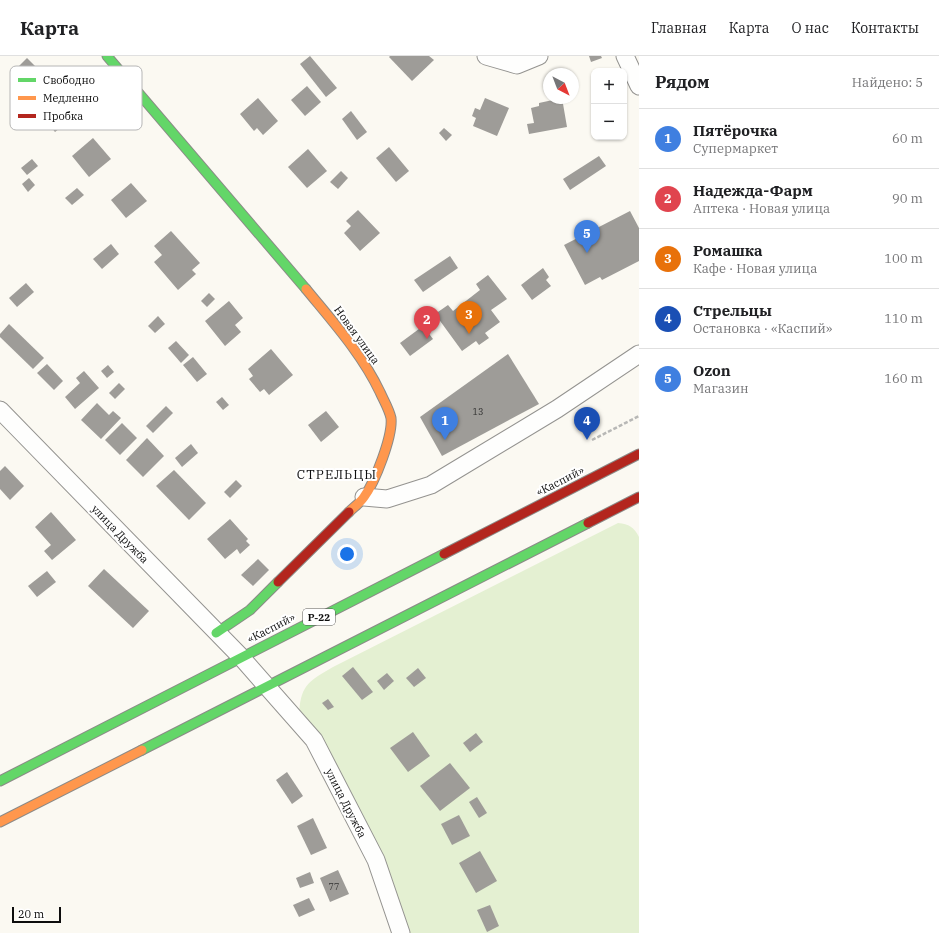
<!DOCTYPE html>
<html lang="ru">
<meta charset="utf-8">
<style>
:root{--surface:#fff;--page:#f2f2f2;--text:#202124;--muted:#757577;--line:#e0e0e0;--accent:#ea580c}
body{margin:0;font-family:"IBM Plex Serif",serif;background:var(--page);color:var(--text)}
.controls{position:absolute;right:12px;top:12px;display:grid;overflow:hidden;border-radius:8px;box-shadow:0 1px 3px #0004}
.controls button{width:36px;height:36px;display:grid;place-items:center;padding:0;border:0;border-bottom:1px solid var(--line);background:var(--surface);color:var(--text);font:20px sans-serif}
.compass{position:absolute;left:543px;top:12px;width:36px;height:36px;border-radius:50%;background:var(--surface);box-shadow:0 1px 3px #0004;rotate:138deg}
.scale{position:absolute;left:12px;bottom:10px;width:49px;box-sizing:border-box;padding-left:4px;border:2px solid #0d0d0d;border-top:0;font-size:11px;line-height:14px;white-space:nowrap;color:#0d0d0d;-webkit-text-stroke:3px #fff;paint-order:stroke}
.you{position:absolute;left:347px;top:498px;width:14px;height:14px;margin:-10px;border:3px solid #fff;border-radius:50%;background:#1a73e8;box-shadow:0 0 0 6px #1a73e833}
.badge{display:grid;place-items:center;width:26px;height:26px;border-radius:50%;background:var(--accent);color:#fff;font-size:13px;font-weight:700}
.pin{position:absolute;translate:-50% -33px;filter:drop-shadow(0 1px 2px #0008)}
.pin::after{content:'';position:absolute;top:21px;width:14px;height:12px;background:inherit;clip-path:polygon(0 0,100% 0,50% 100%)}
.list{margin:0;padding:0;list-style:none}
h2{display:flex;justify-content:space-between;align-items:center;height:52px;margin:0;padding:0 16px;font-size:17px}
h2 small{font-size:13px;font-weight:400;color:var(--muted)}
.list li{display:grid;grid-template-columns:26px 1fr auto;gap:12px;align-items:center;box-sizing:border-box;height:60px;padding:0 16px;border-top:1px solid var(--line)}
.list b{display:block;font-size:15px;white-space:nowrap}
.list p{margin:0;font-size:13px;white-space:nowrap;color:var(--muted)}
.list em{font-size:13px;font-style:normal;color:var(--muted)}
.map{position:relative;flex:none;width:639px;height:877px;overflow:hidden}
header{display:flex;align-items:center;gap:24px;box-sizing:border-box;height:56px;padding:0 20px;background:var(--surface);border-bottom:1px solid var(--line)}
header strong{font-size:19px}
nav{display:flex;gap:22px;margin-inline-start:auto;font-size:14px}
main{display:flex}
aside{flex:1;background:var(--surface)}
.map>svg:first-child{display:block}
.green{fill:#e4f0d2}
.building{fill:#9e9c98}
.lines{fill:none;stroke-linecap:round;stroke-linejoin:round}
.street-casing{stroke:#949390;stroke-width:19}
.fast-casing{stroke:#8b8a87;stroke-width:11}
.slow-casing{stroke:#8b8a87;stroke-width:11}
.jam-casing{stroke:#8b8a87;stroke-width:11}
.path{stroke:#b8b8b6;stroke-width:2.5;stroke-dasharray:4 2;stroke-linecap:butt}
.street{stroke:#fefefd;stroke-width:17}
.fast{stroke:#63d668;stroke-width:9}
.slow{stroke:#ff974d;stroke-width:9}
.jam{stroke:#b3261e;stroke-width:9}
.labels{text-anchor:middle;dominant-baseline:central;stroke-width:4;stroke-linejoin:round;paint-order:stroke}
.number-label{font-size:9px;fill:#313130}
.shield{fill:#fff;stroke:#565656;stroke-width:1}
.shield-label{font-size:10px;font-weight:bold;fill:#0d0d0d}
.street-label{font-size:11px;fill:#0d0d0d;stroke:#fff}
.quarter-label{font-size:13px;letter-spacing:1px;fill:#0d0d0d;stroke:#fff}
.key{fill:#fff;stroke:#b6b6b6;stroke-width:1}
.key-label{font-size:11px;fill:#0d0d0d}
</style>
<header>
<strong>Карта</strong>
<nav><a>Главная</a><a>Карта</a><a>О нас</a><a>Контакты</a></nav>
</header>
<main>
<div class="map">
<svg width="639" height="877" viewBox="0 0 639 877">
<rect width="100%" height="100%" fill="#fbf9f2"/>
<path class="green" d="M618,467C629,468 634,471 639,481V877H402L299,661C300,630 307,626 333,611Z"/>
<g class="building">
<path d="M310,0L337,32L326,41L300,8Z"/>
<path d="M390,0H429L434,4L412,25L389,1Z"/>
<path d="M589,0H601L602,2L591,6Z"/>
<path d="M27,2L43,18L26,33L11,18Z"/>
<path d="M307,30L321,46L305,60L291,44Z"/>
<path d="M60,42L75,60L55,76L40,57Z"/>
<path d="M258,42L278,65L263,79L257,72L254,75L240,58Z"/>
<path d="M485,42L509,52L497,80L473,70L476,62L472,60L475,52L480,54Z"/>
<path d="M562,42L567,71L529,78L527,68L534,67L531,52L539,50V47Z"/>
<path d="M351,55L367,76L357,84L342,63Z"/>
<path d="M444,72L452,79L446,85L439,77Z"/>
<path d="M93,82L111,103L89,121L72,100Z"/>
<path d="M389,91L409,115L396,126L376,102Z"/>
<path d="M308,93L327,115L307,132L288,111Z"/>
<path d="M599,100L606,110L570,134L563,123Z"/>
<path d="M32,103L38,110L27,119L21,112Z"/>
<path d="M341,115L348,122L338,133L330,126Z"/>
<path d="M29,122L35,129L28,136L22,128Z"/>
<path d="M131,127L147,145L126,162L111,144Z"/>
<path d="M77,132L84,139L72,149L65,142Z"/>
<path d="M358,154L380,177L360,195L344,177L351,170L346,165Z"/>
<path d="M630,155L639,172V205L602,224L600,221L585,229L564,189Z"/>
<path d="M171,175L200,207L192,214L196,218L178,234L154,206L162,199L154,190Z"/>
<path d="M111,188L119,198L102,213L93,203Z"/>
<path d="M450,200L458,212L423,236L414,224Z"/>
<path d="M543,212L549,221L546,224L551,230L532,244L521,229Z"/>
<path d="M488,219L507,243L491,254L500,266L485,277L489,282L479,289L476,285L462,295L435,258L448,249L453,255L480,234L476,228Z"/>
<path d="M26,227L34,236L17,251L9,242Z"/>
<path d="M209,237L215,243L207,251L201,245Z"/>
<path d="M229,245L243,262L235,269L241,276L225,290L205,265Z"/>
<path d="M158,260L165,268L155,277L148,270Z"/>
<path d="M9,268L44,302L33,313L0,281V278Z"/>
<path d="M423,270L433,283L410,300L400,287Z"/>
<path d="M176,285L189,299L181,307L168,292Z"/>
<path d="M271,293L293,319L269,339L264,333L260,336L249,323L253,320L248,313Z"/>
<path d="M508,298L539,348L442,400L420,361Z"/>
<path d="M193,301L207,318L197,326L183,309Z"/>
<path d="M47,308L63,325L54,334L37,317Z"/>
<path d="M108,309L114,316L107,322L101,315Z"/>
<path d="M84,315L99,332L75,353L65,341L80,327L76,322Z"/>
<path d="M119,327L125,333L115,343L109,337Z"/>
<path d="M222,341L229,349L223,354L216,346Z"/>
<path d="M97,347L109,359L113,355L121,362L101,383L81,364Z"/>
<path d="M166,350L173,357L153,377L146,370Z"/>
<path d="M326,355L339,371L321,386L308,369Z"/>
<path d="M122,367L137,382L120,399L105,384Z"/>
<path d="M147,382L164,400L143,421L126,404Z"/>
<path d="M191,388L198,397L182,411L175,402Z"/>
<path d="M5,410L24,430L10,444L0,433V415Z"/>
<path d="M174,414L206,447L189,464L156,430Z"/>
<path d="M236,424L242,430L230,442L224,436Z"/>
<path d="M51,456L76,484L52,504L44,495L51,489L35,471Z"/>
<path d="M230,463L248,483L246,485L250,489L240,498L237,493L225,503L207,483Z"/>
<path d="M258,503L269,514L253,530L241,519Z"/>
<path d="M104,513L149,555L133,572L88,530Z"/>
<path d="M47,515L56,526L37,541L28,530Z"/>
<path d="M353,611L373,636L362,644L342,620Z"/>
<path d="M418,612L426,622L414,631L406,622Z"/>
<path d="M387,617L394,625L384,634L377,625Z"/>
<path d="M328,643L334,651L328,654L322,647Z"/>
<path d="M413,676L430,700L408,716L390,692Z"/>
<path d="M476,677L483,686L470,696L463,687Z"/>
<path d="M450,707L470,732L440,755L420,730Z"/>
<path d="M287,716L303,740L292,748L276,724Z"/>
<path d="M477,741L487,757L479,762L469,746Z"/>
<path d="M459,759L470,780L452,789L441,768Z"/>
<path d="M313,762L327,792L311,799L297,770Z"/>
<path d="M480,795L497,825L476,837L459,807Z"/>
<path d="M338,814L349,838L330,846L320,822Z"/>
<path d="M310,816L314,827L300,832L296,822Z"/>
<path d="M309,842L315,854L299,861L293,849Z"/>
<path d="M490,849L499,870L487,876L477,854Z"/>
</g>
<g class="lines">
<defs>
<g id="street">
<path d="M486,0L517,9L539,0"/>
<path d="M625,0L639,30"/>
<path d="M0,354L241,601L314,684L376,804L401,877"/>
<path d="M364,441L387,443L431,429L557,353L639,298"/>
</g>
<g id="fast">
<path d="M107,0L306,233"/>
<path d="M216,577L250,554L278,526"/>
<path d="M142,694L588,467"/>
<path d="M0,725L444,498"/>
</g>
<g id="slow">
<path d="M306,233C333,266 362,298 380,336C384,345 389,353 391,362C393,380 375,426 364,441C360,447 354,451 349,456"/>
<path d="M0,766L142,694"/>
</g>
<g id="jam">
<path d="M588,467L639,441"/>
<path d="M444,498L639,398"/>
<path d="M278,526L349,456"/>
</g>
</defs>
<use href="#street" class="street-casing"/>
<use href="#fast" class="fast-casing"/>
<use href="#slow" class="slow-casing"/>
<use href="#jam" class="jam-casing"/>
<path class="path" d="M592,384L639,360"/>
<use href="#street" class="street"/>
<use href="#fast" class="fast"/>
<use href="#slow" class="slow"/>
<use href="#jam" class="jam"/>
</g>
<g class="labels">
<g class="number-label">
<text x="478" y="355">13</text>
<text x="334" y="830">77</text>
</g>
<rect class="shield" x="303" y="553" width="32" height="16" rx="3"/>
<g class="shield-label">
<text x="319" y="561">Р-22</text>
</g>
<g class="street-label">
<text transform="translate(357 279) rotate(54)">Новая улица</text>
<text transform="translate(560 425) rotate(-27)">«Каспий»</text>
<text transform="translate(120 478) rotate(46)">улица Дружба</text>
<text transform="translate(271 572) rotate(-27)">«Каспий»</text>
<text transform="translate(346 747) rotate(63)">улица Дружба</text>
</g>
<g class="quarter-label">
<text x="337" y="418">СТРЕЛЬЦЫ</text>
</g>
</g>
<rect x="10" y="10" width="132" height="64" rx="6" class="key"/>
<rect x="18" y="22" width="18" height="4" fill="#63d668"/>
<rect x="18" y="40" width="18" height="4" fill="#ff974d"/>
<rect x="18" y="58" width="18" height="4" fill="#b3261e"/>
<g class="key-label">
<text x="43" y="28">Свободно</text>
<text x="43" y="46">Медленно</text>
<text x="43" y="64">Пробка</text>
</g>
</svg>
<div class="controls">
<button>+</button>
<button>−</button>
</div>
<svg class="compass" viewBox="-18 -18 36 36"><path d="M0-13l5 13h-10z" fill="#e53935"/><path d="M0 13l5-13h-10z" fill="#757577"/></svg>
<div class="scale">20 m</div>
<div class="you"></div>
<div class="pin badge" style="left:445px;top:384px;background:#3f7fe0">1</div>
<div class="pin badge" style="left:427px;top:283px;background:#e0444e">2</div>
<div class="pin badge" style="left:469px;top:278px;background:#e8710a">3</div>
<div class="pin badge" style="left:587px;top:384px;background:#1a4fb4">4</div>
<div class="pin badge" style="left:587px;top:197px;background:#3f7fe0">5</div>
</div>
<aside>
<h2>Рядом<small>Найдено: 5</small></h2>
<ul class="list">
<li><span class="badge" style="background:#3f7fe0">1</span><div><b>Пятёрочка</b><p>Супермаркет</p></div><em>60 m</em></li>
<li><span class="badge" style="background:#e0444e">2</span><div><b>Надежда-Фарм</b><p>Аптека · Новая улица</p></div><em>90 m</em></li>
<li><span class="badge" style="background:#e8710a">3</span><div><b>Ромашка</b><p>Кафе · Новая улица</p></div><em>100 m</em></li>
<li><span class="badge" style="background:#1a4fb4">4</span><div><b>Стрельцы</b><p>Остановка · «Каспий»</p></div><em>110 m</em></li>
<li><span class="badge" style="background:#3f7fe0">5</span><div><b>Ozon</b><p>Магазин</p></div><em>160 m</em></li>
</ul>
</aside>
</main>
